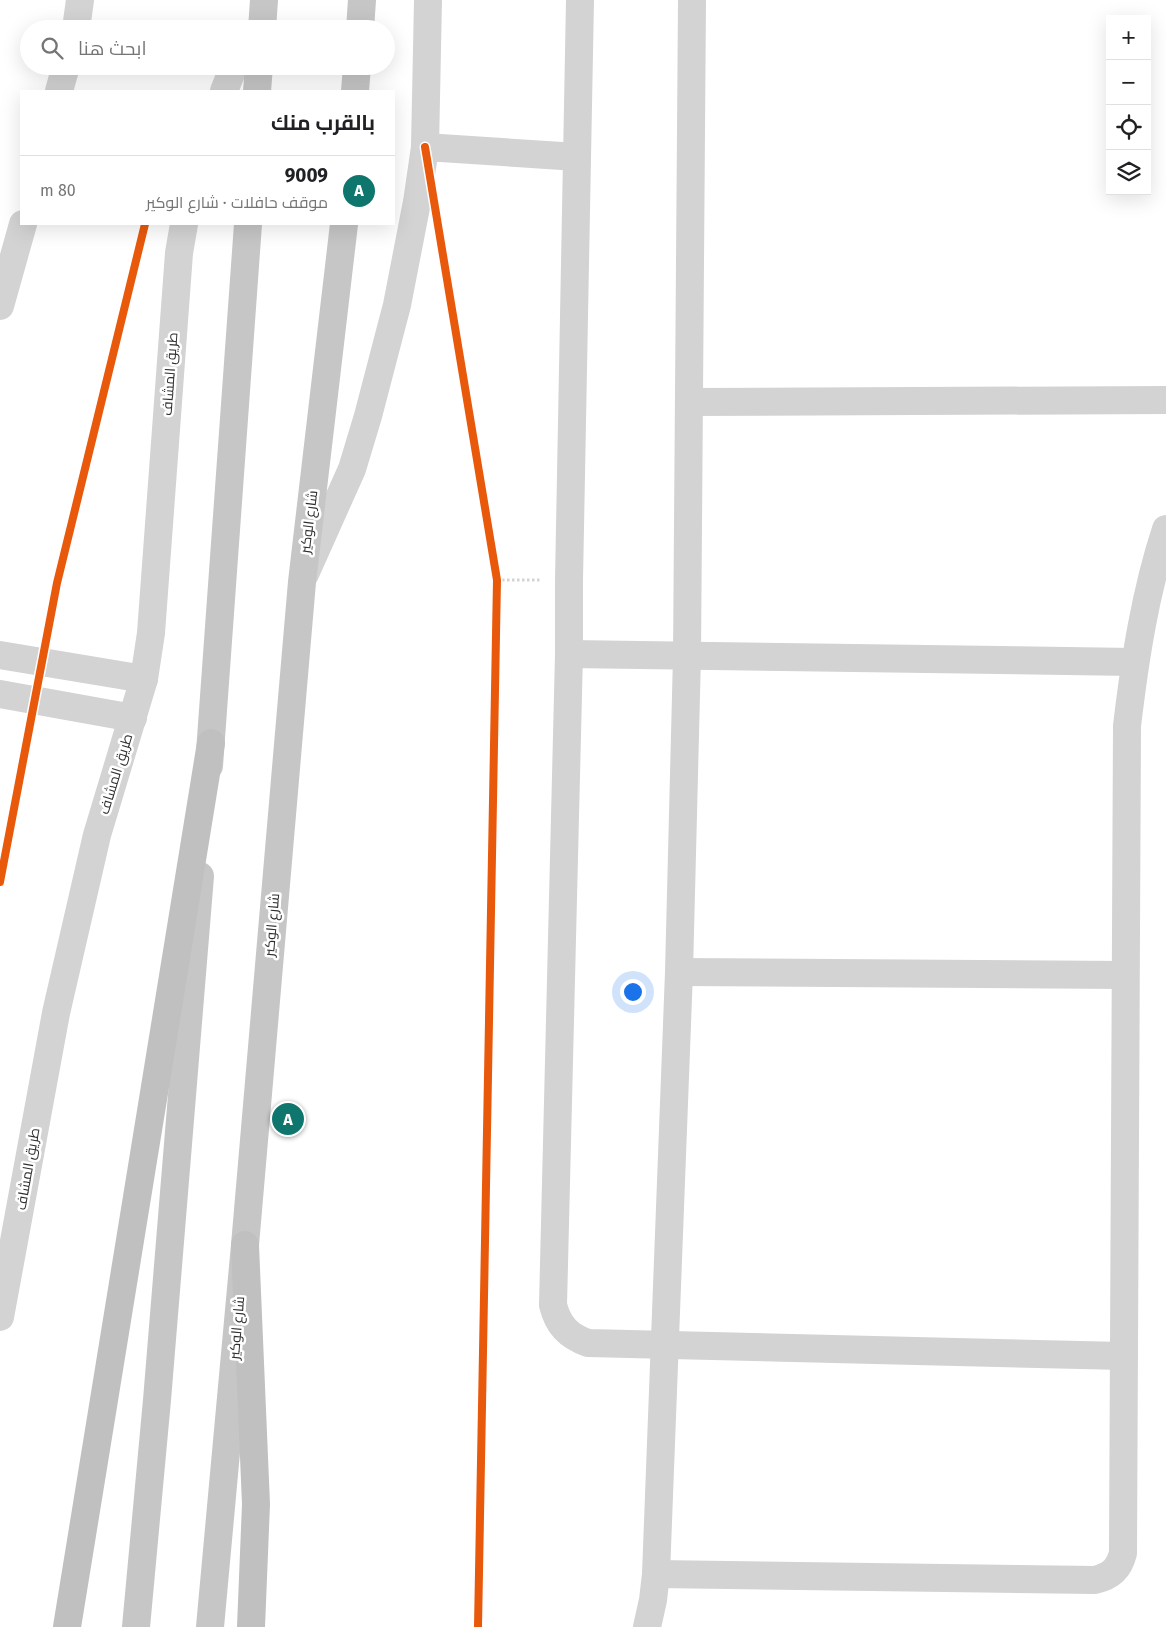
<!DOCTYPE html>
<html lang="ar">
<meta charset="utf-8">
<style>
:root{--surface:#fff;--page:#f6f6f6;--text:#202124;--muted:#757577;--line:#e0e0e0;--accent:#0f766e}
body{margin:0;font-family:"Fira Sans",Cairo,sans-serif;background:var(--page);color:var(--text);direction:rtl}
.controls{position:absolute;right:15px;top:15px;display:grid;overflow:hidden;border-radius:0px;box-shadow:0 5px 20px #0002}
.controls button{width:45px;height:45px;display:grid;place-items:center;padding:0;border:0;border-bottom:1px solid var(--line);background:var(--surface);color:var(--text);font:25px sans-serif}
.you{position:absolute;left:632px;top:991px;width:18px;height:18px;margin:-12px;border:4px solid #fff;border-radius:50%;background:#1a73e8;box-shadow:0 0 0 8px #1a73e833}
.badge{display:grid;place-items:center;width:32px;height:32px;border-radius:50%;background:var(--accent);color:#fff;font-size:16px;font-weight:700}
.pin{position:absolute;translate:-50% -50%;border:2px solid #fff;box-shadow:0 1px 5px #0006}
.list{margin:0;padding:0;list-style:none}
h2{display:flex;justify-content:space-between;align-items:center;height:65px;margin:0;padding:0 20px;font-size:21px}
h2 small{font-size:16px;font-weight:400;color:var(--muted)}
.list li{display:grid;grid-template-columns:32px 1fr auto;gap:15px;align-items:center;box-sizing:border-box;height:70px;padding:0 20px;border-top:1px solid var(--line)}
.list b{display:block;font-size:19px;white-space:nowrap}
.list p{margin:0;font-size:16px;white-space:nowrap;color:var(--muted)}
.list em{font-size:16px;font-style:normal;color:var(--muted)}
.icon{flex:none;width:28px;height:28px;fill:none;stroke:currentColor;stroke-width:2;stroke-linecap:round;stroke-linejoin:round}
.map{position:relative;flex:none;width:1166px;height:1627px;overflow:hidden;direction:ltr}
.search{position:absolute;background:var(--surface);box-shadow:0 5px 20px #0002;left:20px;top:20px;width:375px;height:55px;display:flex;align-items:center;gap:12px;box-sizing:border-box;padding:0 18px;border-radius:28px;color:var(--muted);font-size:19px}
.panel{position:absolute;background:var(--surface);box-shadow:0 5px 20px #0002;left:20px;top:90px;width:375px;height:135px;border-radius:0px;direction:rtl}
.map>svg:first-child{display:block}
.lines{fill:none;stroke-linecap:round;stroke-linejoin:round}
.path{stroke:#d3d3d3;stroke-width:3;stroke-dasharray:2.5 2.5;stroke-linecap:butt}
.minor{stroke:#d3d3d3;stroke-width:28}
.major{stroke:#c6c6c6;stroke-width:28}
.highway{stroke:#c0c0c0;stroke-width:28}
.cycleway-casing{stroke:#fff;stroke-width:11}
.cycleway{stroke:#e8590c;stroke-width:8}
.labels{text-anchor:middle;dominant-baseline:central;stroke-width:5;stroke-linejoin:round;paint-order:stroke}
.street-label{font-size:14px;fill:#2e2e2e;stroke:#fff}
</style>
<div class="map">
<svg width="1166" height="1627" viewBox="0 0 1166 1627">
<rect width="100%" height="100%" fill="#fff"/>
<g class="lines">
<path class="path" d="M497,580H541"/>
<g class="minor">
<path d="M580,0L569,580V654L553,1305C558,1325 568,1336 588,1343L1124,1356"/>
<path d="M76,29L80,0"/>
<path d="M59,91L66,66"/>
<path d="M224,91L234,66"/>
<path d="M425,147L577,157"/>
<path d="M0,306L23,224"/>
<path d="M690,402L1166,400"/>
<path d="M305,574L352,469L368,416L397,305L417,202L425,147L428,0"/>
<path d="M569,654L1134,662"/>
<path d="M0,655L144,679"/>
<path d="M0,694L133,718"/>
<path d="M679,972L1125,975"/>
<path d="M0,1317L56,1013L97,835L144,679L151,633L179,253L184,224"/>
<path d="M656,1574L1095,1580C1111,1576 1119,1569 1123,1553L1127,726C1135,659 1145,593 1166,529"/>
<path d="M647,1627L653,1600L656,1574L679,972L687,656L692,0"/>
</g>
<g class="major">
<path d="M262,29L264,0"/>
<path d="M360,29L362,0"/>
<path d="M257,91L259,66"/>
<path d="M355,91L357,66"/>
<path d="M209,766L248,224"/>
<path d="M136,1627L157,1400L200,876"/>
<path d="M210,1627L245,1245L302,582L344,224"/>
</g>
<g class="highway">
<path d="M245,1245L256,1504L251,1627"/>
<path d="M67,1627L211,743"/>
</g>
<defs>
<g id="cycleway">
<path d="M425,147L497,580L478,1627"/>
<path d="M0,882L57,583L145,224"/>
</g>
</defs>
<use href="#cycleway" class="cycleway-casing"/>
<use href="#cycleway" class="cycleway"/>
</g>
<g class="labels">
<g class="street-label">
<text transform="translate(170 374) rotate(-86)">طريق المشاف</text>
<text transform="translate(309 522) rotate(-83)">شارع الوكير</text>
<text transform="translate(116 774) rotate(-73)">طريق المشاف</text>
<text transform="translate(272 925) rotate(-85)">شارع الوكير</text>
<text transform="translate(28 1169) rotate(-80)">طريق المشاف</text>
<text transform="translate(237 1328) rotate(-85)">شارع الوكير</text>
</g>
</g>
</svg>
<div class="controls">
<button>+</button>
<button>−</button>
<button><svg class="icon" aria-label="locate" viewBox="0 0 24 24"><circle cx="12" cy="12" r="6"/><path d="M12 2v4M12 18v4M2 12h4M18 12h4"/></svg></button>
<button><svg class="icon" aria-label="layers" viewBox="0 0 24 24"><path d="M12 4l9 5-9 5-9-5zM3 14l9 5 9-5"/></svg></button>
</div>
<div class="you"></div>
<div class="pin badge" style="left:288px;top:1119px">A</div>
<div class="search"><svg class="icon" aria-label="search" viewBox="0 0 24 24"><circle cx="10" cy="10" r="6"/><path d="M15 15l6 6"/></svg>ابحث هنا</div>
<section class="panel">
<h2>بالقرب منك<small></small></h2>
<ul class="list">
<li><span class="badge">A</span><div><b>9009</b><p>موقف حافلات · شارع الوكير</p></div><em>80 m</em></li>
</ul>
</section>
</div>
